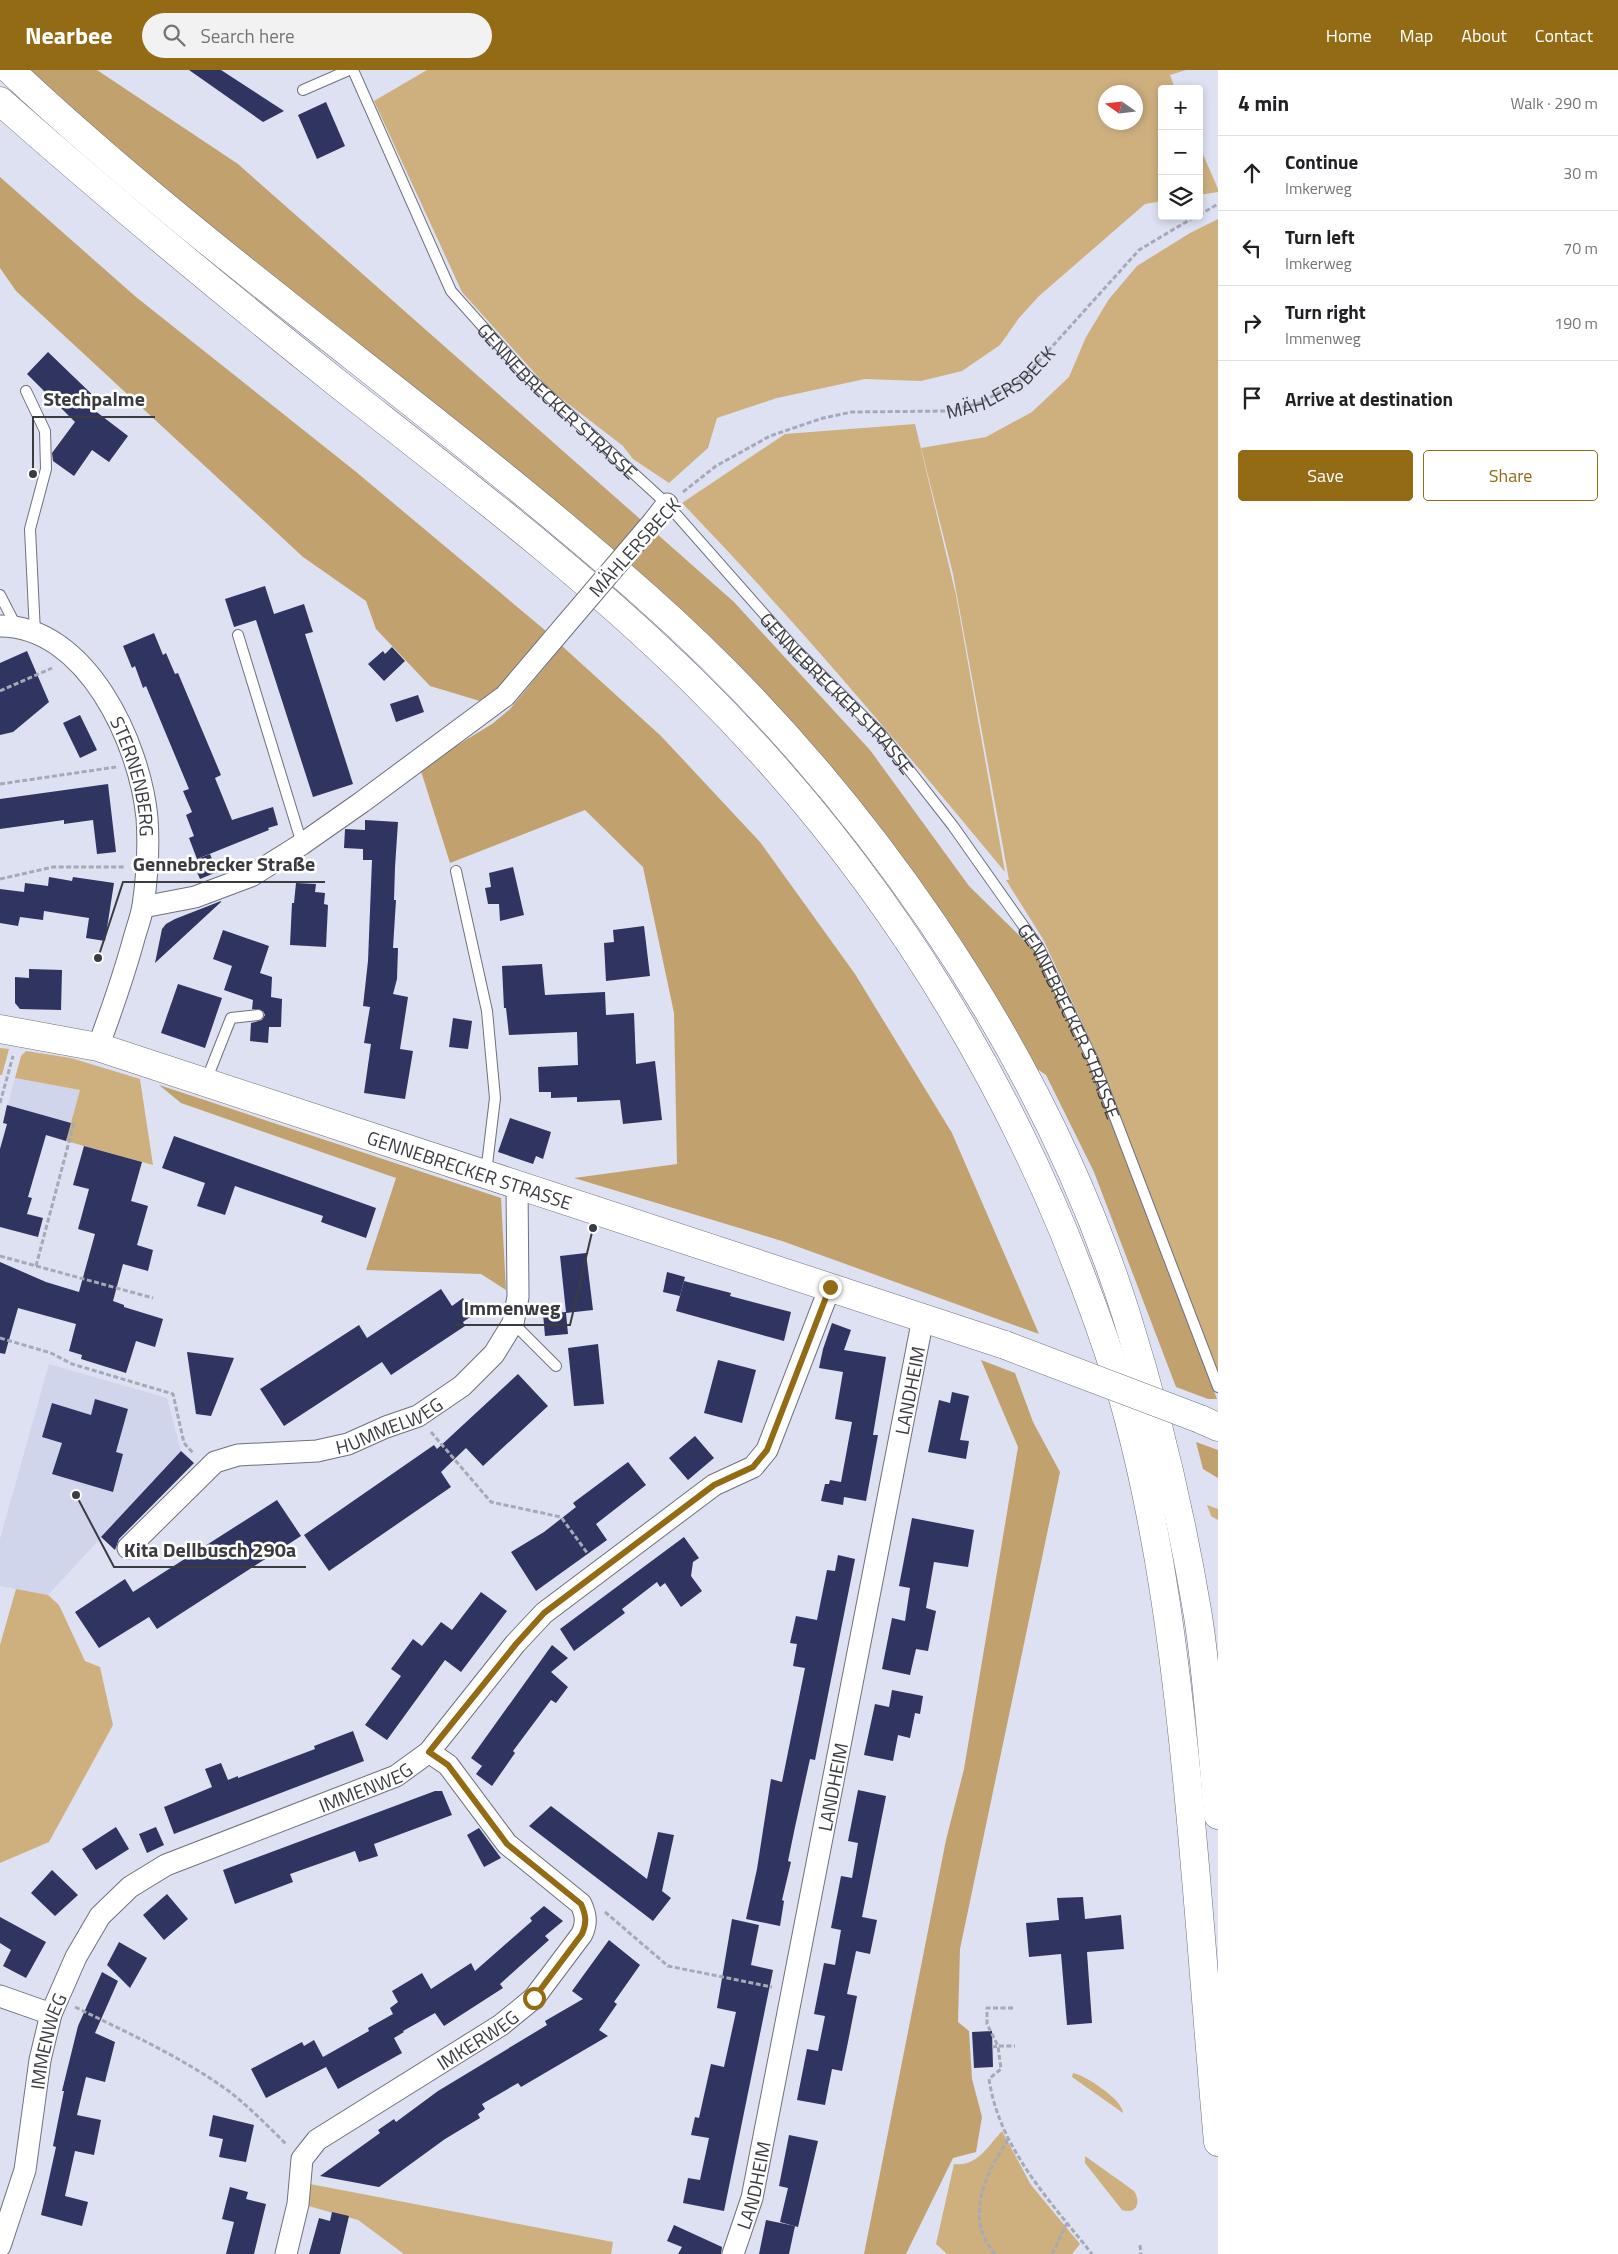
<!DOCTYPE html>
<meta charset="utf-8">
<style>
:root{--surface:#fff;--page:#f2f2f2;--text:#202124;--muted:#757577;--line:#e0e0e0;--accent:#946b15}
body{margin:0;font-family:"Titillium Web",sans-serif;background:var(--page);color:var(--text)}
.controls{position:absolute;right:15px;top:15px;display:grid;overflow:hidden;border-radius:5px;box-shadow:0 2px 8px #0003}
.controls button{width:45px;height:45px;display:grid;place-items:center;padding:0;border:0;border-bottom:1px solid var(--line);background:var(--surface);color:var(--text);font:25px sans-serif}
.compass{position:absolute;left:1098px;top:15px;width:45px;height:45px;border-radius:50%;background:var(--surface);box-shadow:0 2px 8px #0003;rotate:284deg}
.stop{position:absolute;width:15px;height:15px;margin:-11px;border:4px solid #946b15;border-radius:50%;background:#fff}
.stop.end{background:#946b15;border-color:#fff;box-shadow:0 1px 5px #0008}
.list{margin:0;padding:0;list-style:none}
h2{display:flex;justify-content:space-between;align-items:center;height:65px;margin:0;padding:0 20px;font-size:21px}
h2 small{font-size:16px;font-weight:400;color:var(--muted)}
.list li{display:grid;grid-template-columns:32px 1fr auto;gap:15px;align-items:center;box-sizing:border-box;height:75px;padding:0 20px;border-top:1px solid var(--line)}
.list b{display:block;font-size:19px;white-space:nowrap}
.list p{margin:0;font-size:16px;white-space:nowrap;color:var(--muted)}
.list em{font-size:16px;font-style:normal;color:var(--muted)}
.actions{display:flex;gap:10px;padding:15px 20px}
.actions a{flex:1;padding:11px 0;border:1px solid var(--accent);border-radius:5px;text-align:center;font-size:18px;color:var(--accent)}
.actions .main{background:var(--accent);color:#fff}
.icon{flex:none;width:28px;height:28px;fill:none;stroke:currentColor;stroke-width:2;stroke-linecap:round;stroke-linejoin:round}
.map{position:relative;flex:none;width:1218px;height:2184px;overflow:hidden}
header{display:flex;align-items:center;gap:30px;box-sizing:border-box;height:70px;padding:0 25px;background:var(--accent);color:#fff}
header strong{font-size:24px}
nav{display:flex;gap:28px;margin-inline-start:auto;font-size:18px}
.search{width:350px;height:45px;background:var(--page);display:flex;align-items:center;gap:12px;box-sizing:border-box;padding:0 18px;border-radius:28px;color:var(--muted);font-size:19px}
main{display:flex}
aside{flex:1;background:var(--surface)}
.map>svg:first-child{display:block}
.built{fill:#d0d5ec}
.green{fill:#ceb07f;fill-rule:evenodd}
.forest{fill:#c1a26e}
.building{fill:#2f3460}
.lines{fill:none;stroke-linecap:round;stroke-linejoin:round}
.service-casing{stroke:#6e717f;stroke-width:12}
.minor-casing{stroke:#6e717f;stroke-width:23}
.secondary-casing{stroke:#6e717f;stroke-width:29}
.motorway-casing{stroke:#6e717f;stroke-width:29}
.path{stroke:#a6a9b6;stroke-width:3;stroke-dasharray:5 2.5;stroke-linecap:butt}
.service{stroke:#fff;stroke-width:10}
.minor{stroke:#fff;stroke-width:21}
.secondary{stroke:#fff;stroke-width:28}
.motorway{stroke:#fff;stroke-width:28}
.minor-bridge-casing{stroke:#6e717f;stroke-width:23;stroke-linecap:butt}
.secondary-bridge-casing{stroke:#6e717f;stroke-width:29;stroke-linecap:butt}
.minor-bridge{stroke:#fff;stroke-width:21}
.secondary-bridge{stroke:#fff;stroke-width:28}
.route{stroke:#946b15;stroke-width:6}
.labels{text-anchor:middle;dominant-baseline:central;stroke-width:5;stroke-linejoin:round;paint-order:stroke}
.street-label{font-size:19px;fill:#3b3c42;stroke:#fff}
.leader{fill:none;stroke:#3b3c42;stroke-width:2}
.callout-dot{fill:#3b3c42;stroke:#fff;stroke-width:2}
.callout-label{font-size:20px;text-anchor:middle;font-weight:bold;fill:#3b3c42;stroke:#fff;stroke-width:5;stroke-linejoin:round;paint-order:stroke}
</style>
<header>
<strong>Nearbee</strong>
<div class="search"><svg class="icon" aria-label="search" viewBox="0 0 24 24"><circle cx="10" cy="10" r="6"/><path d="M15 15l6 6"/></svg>Search here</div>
<nav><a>Home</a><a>Map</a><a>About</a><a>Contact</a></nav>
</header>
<main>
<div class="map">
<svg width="1218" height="2184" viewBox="0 0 1218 2184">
<rect width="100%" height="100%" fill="#dde1f1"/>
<g class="built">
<path d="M15,1008L80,1020L66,1071L3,1053Z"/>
<path d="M49,1294L167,1328L181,1381L48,1525L0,1516V1469Z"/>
</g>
<g class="green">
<path d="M427,0H1186L1170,5L1175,19H1162V131L1145,134L1039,226L1019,248L1000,275L962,301L921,311L865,309L777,328L717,348L708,378L669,413L633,389L623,376L549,319L462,222L374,31ZM1106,22H1136V52H1106Z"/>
<path d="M1199,75L1218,119V122L1199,125Z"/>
<path d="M1218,149V1307L1095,981L1043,869L1006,810H1009L953,504L921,378L986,367L1032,342L1069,307L1086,267L1109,229L1137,196L1190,163Z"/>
<path d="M915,354L956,525L1005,802C901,676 796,551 682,433L785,364Z"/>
<path d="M0,978L9,979L2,1005H0Z"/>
<path d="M26,981L71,988L140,1009L153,1095L66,1071L80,1020L15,1008L21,986Z"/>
<path d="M1207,1435L1218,1439V1450L1211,1446Z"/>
<path d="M16,1519L48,1525L59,1535L85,1591L100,1597L113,1655L49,1772L0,1793V1575Z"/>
<path d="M1073,2003C1085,2005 1123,2030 1123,2043L1072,2007Z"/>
<path d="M1002,2061L1031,2115L1080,2174L1072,2184H947L936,2174L954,2094C977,2097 988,2076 1002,2061Z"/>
<path d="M1085,2086L1134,2121C1141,2132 1137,2145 1122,2140L1085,2093Z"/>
<path d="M310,2114L613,2172L611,2184H404L358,2150L305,2135Z"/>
</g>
<g class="forest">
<path d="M25,0H97L238,94L734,532L870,680L969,816L1035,881L1089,991L1217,1329H1208L1176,1317L1094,1102L1046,1005L1027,992L827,696L50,25Z"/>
<path d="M0,107L136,227L355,401L546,561L496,619L480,631L430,616L376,559L366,531L303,487L16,221L0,198Z"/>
<path d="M562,576L661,666L760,772L855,904L952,1063L1039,1264L782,1171L574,1108L677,1094L674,943L643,797L585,740L450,793L420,698L492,654L510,639Z"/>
<path d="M159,1015L501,1128L506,1220L481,1204L366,1200L396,1108L181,1033Z"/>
<path d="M981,1290L1015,1303L1033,1352L1060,1402L960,1879L958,1952L969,1961L972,2009L982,2047L976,2082L953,2088L906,2184H864L946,1770L964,1699L1018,1377Z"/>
<path d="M1196,1372L1218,1380V1408L1203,1399Z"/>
</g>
<g class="building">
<path d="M189,0H221L284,41L263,52Z"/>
<path d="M326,32L345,76L317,89L298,45Z"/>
<path d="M48,282L101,333L94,340L128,366L109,392L92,380L74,406L53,391L52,383L75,352L27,304Z"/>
<path d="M265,516L274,544L304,534L313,562L305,564L353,714L313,727L256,550L234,557L225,529Z"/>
<path d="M154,563L163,585L166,583L175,604L178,603L221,705L215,708L232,750L273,737L278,755L268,758L269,760L197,789L189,768L194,766L186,745L192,742L183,721L189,719L146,616L143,618L135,596L132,598L123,576Z"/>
<path d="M392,577L405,591L384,611L368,594L383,581L385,584Z"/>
<path d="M27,581L49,632L13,662L0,665V593Z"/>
<path d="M418,625L424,642L396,652L390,634Z"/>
<path d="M80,645L97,680L80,688L63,653Z"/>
<path d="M108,714L116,782L97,784L93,750L64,754V750L0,759V729Z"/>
<path d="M365,750L398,752L395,797L394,830H396L393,878H398L397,909L393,924L408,927L400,979L413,981L405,1029L364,1023L371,974L364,973L370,937L363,936L368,891L372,790H363V779L344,778L345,759L365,760Z"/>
<path d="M210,784L217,802L200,809L192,791Z"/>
<path d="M513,797L524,845L500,851L499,834H488L485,818L491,817L489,803Z"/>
<path d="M49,807L72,811L73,807L114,813L105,871L86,868L89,848L44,841L43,850L20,847L18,856L0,853V819L24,822L25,813L48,816Z"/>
<path d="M296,813L316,814L315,822L325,823L324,834L328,835L326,877L290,875L292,833H294Z"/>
<path d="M221,831V832L155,893L162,859L166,854L175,849Z"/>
<path d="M644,856L650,906L606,911L604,873L614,872L613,860Z"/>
<path d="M223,860L269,876L260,903L272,907L271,927L282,929L281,957H269L268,973L250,971L251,953L262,950L265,945L263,941L252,939L253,930L224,920L232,896L213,889Z"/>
<path d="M542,894L545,925L605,922L606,945L634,943L636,994L655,991L662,1050L623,1054L620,1030L577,1032V1027L551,1028V1022H539L538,997L578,995L577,962L509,965L506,938H504L502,896Z"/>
<path d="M29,899L62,900L61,940L20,939L15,933V907L29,908Z"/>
<path d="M178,914L222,928L205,978L161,963Z"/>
<path d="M453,948L472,951L468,979L449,977Z"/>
<path d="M7,1035L71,1053L66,1071L46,1065L28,1127L32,1128L27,1144L43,1148L38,1167L0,1157V1079L7,1054L3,1053Z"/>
<path d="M510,1048L551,1062L543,1089L536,1086L533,1094L498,1082Z"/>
<path d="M174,1066L376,1138L366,1168L321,1152L323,1146L235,1116L225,1145L197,1136L205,1113L162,1098Z"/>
<path d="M84,1076L142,1092L131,1131L148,1136L137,1175L153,1180L148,1201L123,1194L113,1231L124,1235V1237L163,1249L155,1277L136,1271L126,1303L81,1289L82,1285L69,1281L76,1254L18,1238L5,1284L0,1283V1192L46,1212L79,1222L95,1164L78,1159L89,1119L73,1115Z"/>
<path d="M586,1183L593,1240L566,1243L568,1264L545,1266L543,1244L566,1242L560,1186Z"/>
<path d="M667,1202L685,1207L680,1226L663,1222Z"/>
<path d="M684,1211L731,1223L730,1226L791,1242L784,1271L676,1241Z"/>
<path d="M441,1219L452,1236L463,1228L473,1245L463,1252L465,1256L391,1305L382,1292L284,1356L260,1319L359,1255L367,1268Z"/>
<path d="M832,1253L851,1260L844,1280L886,1287L873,1365H878L866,1431L844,1427L843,1435L821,1431L825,1414H829L830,1410L841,1412L852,1352L835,1349L843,1302L819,1298L823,1279Z"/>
<path d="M598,1274L604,1334L574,1336L568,1278Z"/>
<path d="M187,1282L234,1288L211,1346L196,1344Z"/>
<path d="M718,1290L756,1300L742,1353L704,1343Z"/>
<path d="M518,1304L548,1336L483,1396L466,1378L441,1402L451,1417L329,1501L304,1465L434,1375L437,1379Z"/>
<path d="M952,1322L969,1326L960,1370L969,1371L966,1389L928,1382L939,1330L950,1333Z"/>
<path d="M95,1329L128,1339L116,1382L123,1384L113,1422L52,1404L62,1373L42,1367L52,1333L91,1345Z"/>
<path d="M695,1366L714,1388L688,1410L669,1388Z"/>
<path d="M181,1381L194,1393L119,1469L115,1480L101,1467Z"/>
<path d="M628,1392L646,1415L596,1454L607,1470L536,1521L511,1482L544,1462L576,1437L573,1433Z"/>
<path d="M277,1430L301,1466L157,1559L149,1547L99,1578L75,1542L125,1509L133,1522Z"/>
<path d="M912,1448L974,1460L968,1497L934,1492L926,1538L936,1541L928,1581L916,1579L910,1605L882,1599L892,1548L905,1551L910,1518L899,1516Z"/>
<path d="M684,1467L699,1488L693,1492L691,1506L702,1521L681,1537L665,1513L660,1517L657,1512L622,1539L625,1543L574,1581L560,1559Z"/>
<path d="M838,1485L855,1489L815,1690L810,1689L795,1757L788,1791L791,1792L782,1830L784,1831L780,1856L746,1849L757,1799L771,1709L782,1712L805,1598L793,1596L797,1574L790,1573L796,1546L817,1550L827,1500L835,1501Z"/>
<path d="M481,1522L507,1541L461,1602L445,1590L387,1670L365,1655L401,1606L391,1599L413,1569L422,1576L441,1552L452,1560Z"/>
<path d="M552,1575L568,1588L551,1602L568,1617L556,1633L551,1630L513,1681L515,1683L492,1716L476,1704L482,1696L471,1688Z"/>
<path d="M892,1620L923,1626L920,1644L915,1643L910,1668L898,1665L893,1691L864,1685L875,1634L889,1637Z"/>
<path d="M353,1661L364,1691L174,1764L164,1737L212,1717L205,1699L221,1693L228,1710L238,1706V1708L315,1679L314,1676Z"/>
<path d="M858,1720L886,1726L862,1847L877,1850L870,1884L856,1881L847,1924L857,1926L849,1967L842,2001L832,1999L825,2035L797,2030L807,1979L818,1981L825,1946L814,1944L824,1893L835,1895L841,1860L831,1858L841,1806L852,1808L855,1791L858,1773L848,1771Z"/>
<path d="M435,1721H442L452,1745L374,1774L378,1786L359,1792L355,1781L290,1804L293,1812L235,1834L223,1800Z"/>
<path d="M551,1736L647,1809L658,1762L674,1765L662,1821L671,1828L653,1851L529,1756Z"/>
<path d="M116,1757L129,1779L96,1800L82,1779Z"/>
<path d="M156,1757L164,1775L147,1783L139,1764Z"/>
<path d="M479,1758L501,1788L484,1797L467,1765Z"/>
<path d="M52,1800L78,1825L55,1846L31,1823Z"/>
<path d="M167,1824L188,1849L164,1870L143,1845Z"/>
<path d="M1083,1827L1085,1849L1121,1845L1124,1879L1087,1882L1092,1953L1067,1955L1061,1884L1029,1887L1026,1853L1059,1850L1057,1828Z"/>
<path d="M544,1836L563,1851L545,1866L549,1870L500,1914L503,1918L444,1956L435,1943L403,1961L404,1962L394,1968L402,1983L338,2019L326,1997L266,2028L251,1999L302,1972L304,1976L314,1970L323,1987L369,1961L368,1958L393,1944L390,1938L398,1932L392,1921L422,1903L431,1919L471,1893L475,1901L532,1851L530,1848Z"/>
<path d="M0,1847L46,1872L26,1908L3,1896L11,1880L0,1873Z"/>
<path d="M732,1849L759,1855L751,1895L773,1900L724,2141L683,2133L688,2108L700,2110L709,2068L691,2065L695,2047L699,2048L711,1994L724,1997L736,1942L717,1938Z"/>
<path d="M609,1870L640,1895L614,1932L617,1934L599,1960L608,1966L521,2017L518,2013L482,2034L485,2039L478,2044L480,2048L445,2069L379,2117L320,2106L380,2063L378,2060L394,2049L396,2052L438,2021L547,1955L545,1951L583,1929L572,1921Z"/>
<path d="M119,1872L147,1888L130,1918L107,1895Z"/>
<path d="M102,1902L118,1911L95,1963L115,1972L105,2012L86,2007L77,2045L101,2050L94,2085L75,2081L65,2126L88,2132L82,2156L41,2145L56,2077L53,2076L64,2021H62L78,1956Z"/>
<path d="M992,1961L993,1997L974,1998L972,1962Z"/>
<path d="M213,2045L254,2055L246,2092L219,2087L223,2069L209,2066Z"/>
<path d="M789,2065L818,2071L798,2157L780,2152L788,2118L779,2116Z"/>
<path d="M230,2117L248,2122L246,2129L266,2134L254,2184H226L234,2152L222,2149Z"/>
<path d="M332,2142L349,2146L340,2184H309L319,2148L330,2151Z"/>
<path d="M766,2150L795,2156L789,2184H759Z"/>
<path d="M674,2155L722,2177L721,2184H678L682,2177L667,2171Z"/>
</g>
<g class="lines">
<defs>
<g id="service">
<path id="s2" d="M353,0L451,221L525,304L667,434L794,578L881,664L953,756L1039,878L1093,990L1218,1317"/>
<path d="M303,20L349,0"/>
<path d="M26,321L45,361L46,399L30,459L35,563"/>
<path d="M0,525L16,556"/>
<path d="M238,565L302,774"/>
<path d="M456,801L487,941L495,1028L486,1103"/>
<path d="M206,1011L231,948L258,945"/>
<path d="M513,1253L556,1296"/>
</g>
<g id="minor">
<path d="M653,452L667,434"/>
<path id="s3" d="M0,556C87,556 140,674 147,748C149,776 147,808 143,836C141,848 136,860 133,872C123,908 111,942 98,977"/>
<path d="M143,837L195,827L251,806L302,774L362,732L505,626"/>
<path id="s4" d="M128,1478L215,1392L238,1385L317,1381L348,1374L386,1357L418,1346L462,1316L494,1284L513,1253L518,1227L517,1115"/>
<path d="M0,1926L51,1944"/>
<path id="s5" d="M0,2176L25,2100L40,1990L51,1944L76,1887L100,1846L130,1817L166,1795L396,1706L429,1682L515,1574L544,1543L714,1415L753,1397L767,1380L830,1217"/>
<path id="s6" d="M286,2184L298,2134L302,2089L317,2070L501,1955L534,1928L582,1864C587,1853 586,1845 581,1834L507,1774L448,1695L429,1682"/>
<path id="s7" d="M733,2184L752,2128L923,1248"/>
</g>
<g id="secondary">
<path id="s8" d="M0,959L98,977L1005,1275"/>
<path d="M1200,1349L1218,1357"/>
</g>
<g id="motorway">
<path d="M10,0C210,188 438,342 643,524C855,711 1040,972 1126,1244C1157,1342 1181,1444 1198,1546C1208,1611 1212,1678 1218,1745"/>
<path d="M0,31C110,128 223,222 337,313C459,409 583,503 693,611C853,768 977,954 1063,1160C1088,1222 1112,1285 1129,1350C1160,1468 1175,1588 1187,1709C1199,1830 1207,1951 1218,2072"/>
</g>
</defs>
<use href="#service" class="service-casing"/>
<use href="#minor" class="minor-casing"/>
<use href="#secondary" class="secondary-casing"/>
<use href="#motorway" class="motorway-casing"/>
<g class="path">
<path d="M1199,145L1218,134"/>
<path id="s1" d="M683,422L716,396L770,366L823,348L852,342L947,341L980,333L1022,310L1139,180L1196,146"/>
<path d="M0,621L52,598"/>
<path d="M0,714L116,697"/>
<path d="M0,809L53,797H126"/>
<path d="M0,1033L13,986"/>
<path d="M0,1186L153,1228"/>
<path d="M36,1196L74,1053"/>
<path d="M0,1268L51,1283L72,1294L173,1324L184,1373L194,1384"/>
<path d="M431,1362L491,1432L561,1447L588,1484"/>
<path d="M605,1842L668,1896L772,1917"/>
<path d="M75,1937C128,1963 182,1987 230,2022C250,2038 268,2056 286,2074"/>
<path d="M1013,1938H987V1954L998,1976H1015"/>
<path d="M992,1977L998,1976L1001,1999L989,2009C999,2078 1050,2131 1092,2184"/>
<path d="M1140,2175L1141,2184"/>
<path d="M995,2184C963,2147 986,2103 1009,2068"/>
<path d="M1052,2184L1067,2153"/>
</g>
<use href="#service" class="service"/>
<use href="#minor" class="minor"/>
<use href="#secondary" class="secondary"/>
<use href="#motorway" class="motorway"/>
<defs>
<path id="minor-bridge" d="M505,626L653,452"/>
<path id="secondary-bridge" d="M1005,1275L1200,1349"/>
</defs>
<use href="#minor-bridge" class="minor-bridge-casing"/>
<use href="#secondary-bridge" class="secondary-bridge-casing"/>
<use href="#minor-bridge" class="minor-bridge"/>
<use href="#secondary-bridge" class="secondary-bridge"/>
</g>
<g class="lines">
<path class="route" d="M534,1928L582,1864C587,1853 586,1845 581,1834L507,1774L448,1695L429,1682L516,1574L544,1543L714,1415L753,1397L767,1380L830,1217"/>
</g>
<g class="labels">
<g class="street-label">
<text stroke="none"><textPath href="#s1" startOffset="346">MÄHLERSBECK</textPath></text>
<text stroke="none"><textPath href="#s2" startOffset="395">GENNEBRECKER STRASSE</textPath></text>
<text transform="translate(634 477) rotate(-48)">MÄHLERSBECK</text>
<text stroke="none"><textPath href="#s2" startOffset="800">GENNEBRECKER STRASSE</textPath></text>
<text stroke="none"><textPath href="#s3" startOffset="218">STERNENBERG</textPath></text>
<text stroke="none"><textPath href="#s2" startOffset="1205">GENNEBRECKER STRASSE</textPath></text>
<text stroke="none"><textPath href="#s8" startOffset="491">GENNEBRECKER STRASSE</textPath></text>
<text stroke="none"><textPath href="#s7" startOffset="882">LANDHEIM</textPath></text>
<text stroke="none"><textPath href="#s4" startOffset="302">HUMMELWEG</textPath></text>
<text stroke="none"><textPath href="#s5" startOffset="646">IMMENWEG</textPath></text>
<text stroke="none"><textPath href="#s7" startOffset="478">LANDHEIM</textPath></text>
<text stroke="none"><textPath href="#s6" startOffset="310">IMKERWEG</textPath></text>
<text stroke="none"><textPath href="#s5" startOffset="211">IMMENWEG</textPath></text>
<text stroke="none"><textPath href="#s7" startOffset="72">LANDHEIM</textPath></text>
</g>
</g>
<path class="leader" d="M33 404L33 347H155M98 888L123 812H325M593 1158L570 1255H454M76 1425L114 1497H306"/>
<g class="callout-dot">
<circle cx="33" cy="404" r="5"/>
<circle cx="98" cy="888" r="5"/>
<circle cx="593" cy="1158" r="5"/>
<circle cx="76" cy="1425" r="5"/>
</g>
<g class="callout-label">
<text x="94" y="336">Stechpalme</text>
<text x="224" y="801">Gennebrecker Straße</text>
<text x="512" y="1245">Immenweg</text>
<text x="210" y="1487">Kita Dellbusch 290a</text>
</g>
</svg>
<div class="controls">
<button>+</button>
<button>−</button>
<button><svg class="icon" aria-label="layers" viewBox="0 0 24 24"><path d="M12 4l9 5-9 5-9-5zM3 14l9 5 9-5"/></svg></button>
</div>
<svg class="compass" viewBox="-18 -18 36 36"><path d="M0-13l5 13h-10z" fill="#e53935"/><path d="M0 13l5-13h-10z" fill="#757577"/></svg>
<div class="stop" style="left:534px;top:1928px"></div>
<div class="stop end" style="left:830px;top:1217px"></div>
</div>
<aside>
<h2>4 min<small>Walk · 290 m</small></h2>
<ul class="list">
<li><svg class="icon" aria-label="ahead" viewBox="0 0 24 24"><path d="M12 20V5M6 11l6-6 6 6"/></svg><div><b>Continue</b><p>Imkerweg</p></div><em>30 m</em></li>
<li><svg class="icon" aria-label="left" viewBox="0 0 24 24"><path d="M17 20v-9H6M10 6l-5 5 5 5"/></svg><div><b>Turn left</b><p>Imkerweg</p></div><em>70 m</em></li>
<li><svg class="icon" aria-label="right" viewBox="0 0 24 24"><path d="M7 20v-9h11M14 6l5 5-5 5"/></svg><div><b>Turn right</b><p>Immenweg</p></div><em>190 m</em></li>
<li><svg class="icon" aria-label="arrive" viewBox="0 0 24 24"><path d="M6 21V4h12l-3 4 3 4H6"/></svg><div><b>Arrive at destination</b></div></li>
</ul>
<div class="actions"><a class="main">Save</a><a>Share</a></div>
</aside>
</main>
